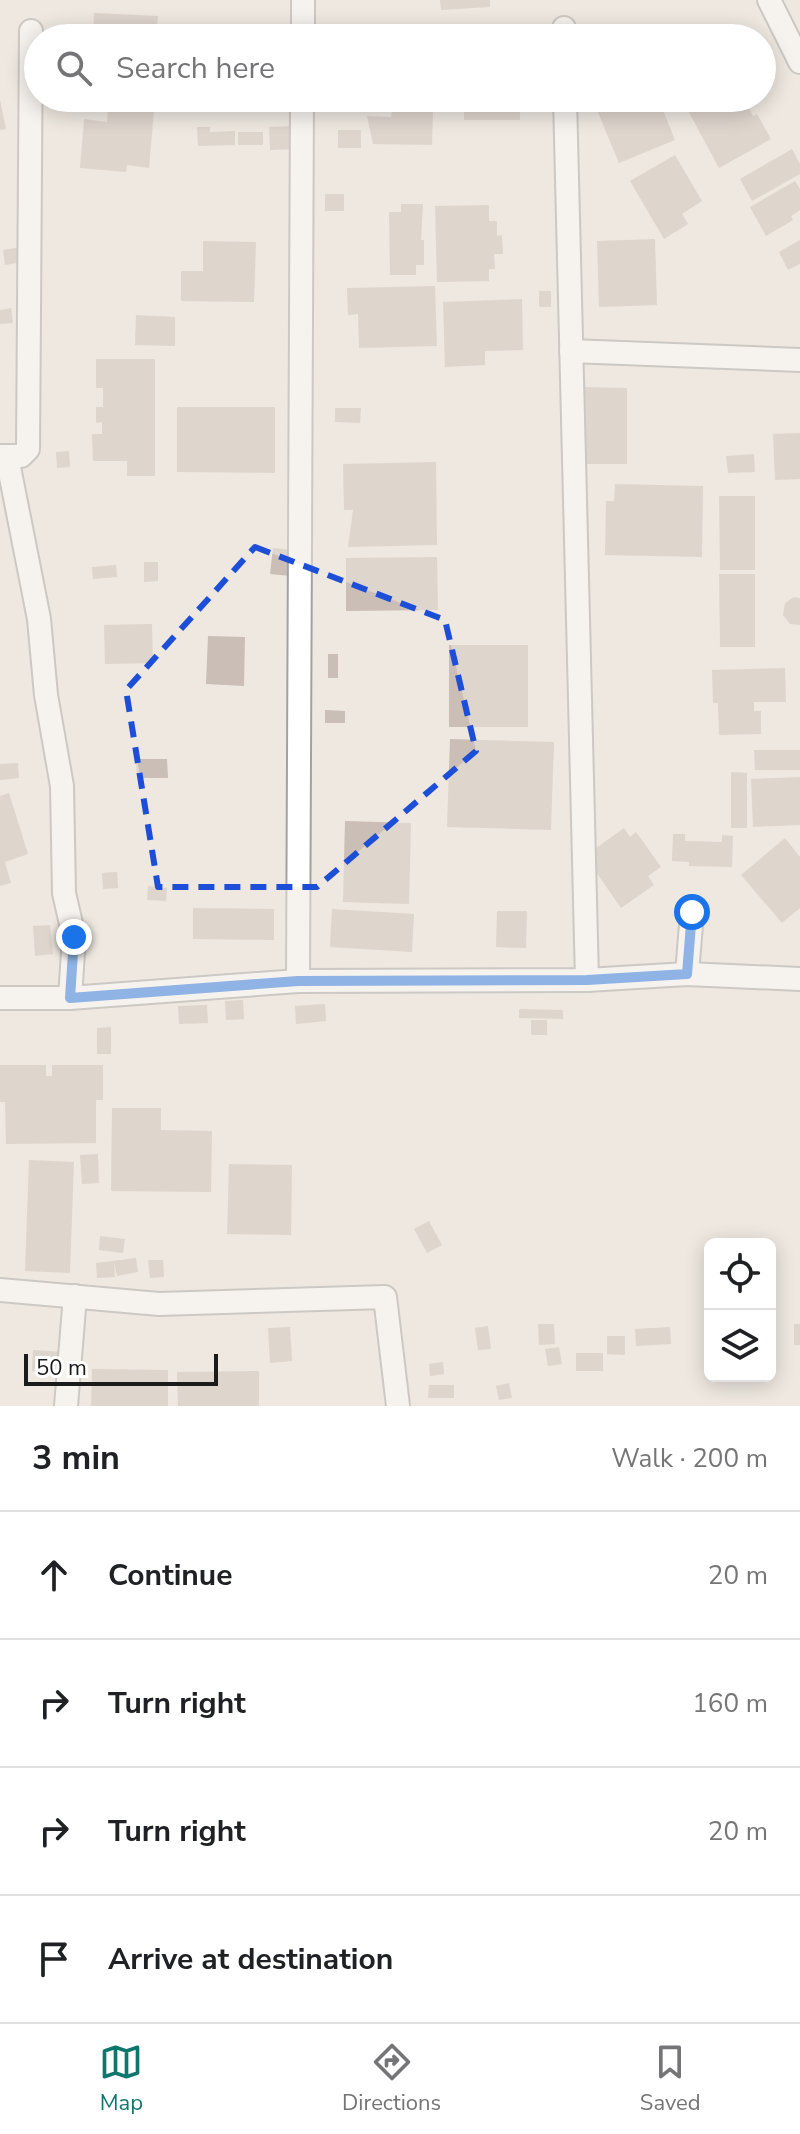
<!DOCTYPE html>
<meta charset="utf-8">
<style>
:root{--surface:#fff;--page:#f6f6f6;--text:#202124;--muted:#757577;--line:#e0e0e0;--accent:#0f766e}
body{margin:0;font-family:"Nunito Sans",sans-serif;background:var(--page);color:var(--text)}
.controls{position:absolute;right:24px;bottom:24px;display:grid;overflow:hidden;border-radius:12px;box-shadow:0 4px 20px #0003}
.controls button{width:72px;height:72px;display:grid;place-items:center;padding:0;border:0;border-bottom:2px solid var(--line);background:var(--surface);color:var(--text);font:40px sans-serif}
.scale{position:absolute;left:24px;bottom:20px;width:194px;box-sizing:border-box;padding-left:8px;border:4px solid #1b1b1b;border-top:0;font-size:22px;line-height:28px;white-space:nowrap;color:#1b1b1b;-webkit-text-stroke:6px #fff;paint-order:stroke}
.stop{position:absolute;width:24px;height:24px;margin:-18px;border:6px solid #1a73e8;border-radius:50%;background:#fff}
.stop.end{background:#1a73e8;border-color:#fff;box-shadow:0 2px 8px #0008}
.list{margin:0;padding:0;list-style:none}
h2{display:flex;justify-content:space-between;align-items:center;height:104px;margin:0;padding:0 32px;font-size:34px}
h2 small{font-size:26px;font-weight:400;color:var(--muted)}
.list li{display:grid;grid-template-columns:52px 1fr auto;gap:24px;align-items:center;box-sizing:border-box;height:128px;padding:0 32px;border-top:2px solid var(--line)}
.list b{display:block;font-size:30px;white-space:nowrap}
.list em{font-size:26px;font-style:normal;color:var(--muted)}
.icon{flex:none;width:44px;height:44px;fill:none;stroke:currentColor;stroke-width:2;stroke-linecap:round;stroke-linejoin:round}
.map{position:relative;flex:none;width:800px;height:1406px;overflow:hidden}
.search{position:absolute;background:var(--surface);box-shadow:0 4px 20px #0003;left:24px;right:24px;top:24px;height:88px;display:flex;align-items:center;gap:20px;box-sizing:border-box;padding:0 28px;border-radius:44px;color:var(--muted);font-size:30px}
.sheet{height:616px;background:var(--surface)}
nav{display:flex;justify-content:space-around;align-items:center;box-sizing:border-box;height:112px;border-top:2px solid var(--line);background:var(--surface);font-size:22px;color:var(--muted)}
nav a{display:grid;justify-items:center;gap:4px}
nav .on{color:var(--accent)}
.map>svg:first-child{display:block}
.building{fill:#cabeb6}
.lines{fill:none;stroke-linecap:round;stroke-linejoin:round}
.street-casing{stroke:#a2a2a2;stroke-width:26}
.street{stroke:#fff;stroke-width:22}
.route{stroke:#1a73e8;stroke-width:10}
.marked{fill:none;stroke:#1d4ed8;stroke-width:6;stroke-dasharray:16 10;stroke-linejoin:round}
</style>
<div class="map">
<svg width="800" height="1406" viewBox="0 0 800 1406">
<rect width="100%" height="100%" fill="#eee8e0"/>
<g class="building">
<path d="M440,0H490V7L441,10Z"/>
<path d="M94,13L158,16L156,38H93Z"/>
<path d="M767,59L775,73L762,81V62Z"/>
<rect x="464" y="98" width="56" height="22"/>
<path d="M592,98H658L675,140L619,163Z"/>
<path d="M699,98H752L745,101L753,116L757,114L771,139L719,168L685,105Z"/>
<path d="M0,100L6,129L0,130Z"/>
<path d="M108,108L154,111L149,168L127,165L126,172L80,168L84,119L107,122Z"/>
<path d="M392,111L433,112L432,145L373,144L367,116L391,117Z"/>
<path d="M293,126L294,149L270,150L269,127Z"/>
<path d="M197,127H210V132L235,131V145L198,146Z"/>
<rect x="338" y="130" width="23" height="18"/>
<rect x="238" y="132" width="25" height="13"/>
<path d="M792,149L800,164V174L752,201L740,179Z"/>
<path d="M675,155L702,201L682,214L688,224L664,239L630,181Z"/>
<path d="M795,181L800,189V210L791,216L793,220L766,236L750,207Z"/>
<rect x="325" y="194" width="19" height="17"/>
<path d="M401,204H423L421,240H424V265H416V275H390L389,212H401Z"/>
<path d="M489,205V221H497V236L502,235L503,254H494L495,269H489V281L437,282L435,206Z"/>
<path d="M655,239L657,305L599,307L597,241Z"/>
<path d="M800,240V264L788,270L779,252Z"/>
<path d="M203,241L256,242L254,302L181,301V271H203Z"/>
<path d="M21,247L23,262L5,265L3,250Z"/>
<path d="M435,286L437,346L359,348L358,314L348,315L347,288Z"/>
<rect x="539" y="291" width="12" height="16"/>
<path d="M522,299L523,350L485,351V365L445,367L443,302Z"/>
<path d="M11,308L13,323L0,324V310Z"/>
<path d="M136,315L175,317V346L135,345Z"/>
<path d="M96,359H155V476H127V461H93L92,434H102V422L96,423V407H103V388H96Z"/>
<path d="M584,387L627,388V464H584Z"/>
<path d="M177,407H275V473L177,472Z"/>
<path d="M335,408H361L360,423L335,422Z"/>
<path d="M800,433V479L775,480L773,434Z"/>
<path d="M69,451L70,467L57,468L56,452Z"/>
<path d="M754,454L755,472L728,473L726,456Z"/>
<path d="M436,462L437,545L348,547L353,510H344L343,464Z"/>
<path d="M615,484L703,486L702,557L605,555L606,501H614Z"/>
<path d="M719,496H755V570H720Z"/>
<path d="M273,548L294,550L291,576L270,574Z"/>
<path d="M437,557L438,610L346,611V558Z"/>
<path d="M144,562H158V581L144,582Z"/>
<path d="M116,565L117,577L93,579L92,567Z"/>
<path d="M719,574H755V647H720Z"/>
<path d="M794,597L800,598V625L790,624L783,615L785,603Z"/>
<path d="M152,624L153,663L105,664L104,625Z"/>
<path d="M208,636L245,637L244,686L206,684Z"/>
<rect x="449" y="645" width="79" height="82"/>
<rect x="328" y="654" width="10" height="24"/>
<path d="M785,668L786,702H754V711H761V734L719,735L718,703H713L712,670Z"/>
<path d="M325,710L345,711V723H325Z"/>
<path d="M450,739L554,742L551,830L447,827Z"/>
<path d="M754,750H800V770H755Z"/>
<path d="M136,759H167L168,778H137Z"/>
<path d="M18,763L19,778L0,780V764Z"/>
<path d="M731,772L747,773V828H731Z"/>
<path d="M800,777V825L753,827L751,779Z"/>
<path d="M9,793L28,854L5,862L11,883L0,886V796Z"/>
<path d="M345,821L411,823L409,904L343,902Z"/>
<path d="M624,828L630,837L636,832L661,867L648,876L654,885L621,908L585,856Z"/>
<path d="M673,834H685V841L722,842V835L733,836L732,867L689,866V862L672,861Z"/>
<path d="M785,838L800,857V908L782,923L741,875Z"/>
<path d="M117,872L118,888L103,889L102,873Z"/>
<path d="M148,886L167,888L166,901L147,900Z"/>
<path d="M193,908L274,909V940L193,939Z"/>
<path d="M332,909L414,914L412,952L330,947Z"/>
<path d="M497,911H527L526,948L496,947Z"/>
<path d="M50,925L53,954L35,956L33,926Z"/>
<path d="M243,1000L244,1019L226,1020L225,1001Z"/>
<path d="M325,1004L326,1021L296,1024L295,1006Z"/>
<path d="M207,1005L208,1023L179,1024L178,1006Z"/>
<path d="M519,1009L563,1010V1019L519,1018Z"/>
<rect x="531" y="1020" width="16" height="15"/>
<path d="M111,1027V1054H97V1028Z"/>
<path d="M0,1065H46V1076H52V1065H103V1100H96V1143L6,1144L5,1102H0Z"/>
<path d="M112,1108H161V1130L212,1131L211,1192L111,1191Z"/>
<path d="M98,1154L99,1183L82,1184L80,1155Z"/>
<path d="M29,1160L74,1162L70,1273L25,1271Z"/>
<path d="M229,1164L292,1165L291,1235L227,1234Z"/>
<path d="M429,1221L442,1245L427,1253L414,1229Z"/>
<path d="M100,1236L125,1239L123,1253L99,1250Z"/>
<path d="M136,1258L138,1272L117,1276L114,1262L115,1277L97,1278L96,1263Z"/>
<path d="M148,1260H163L164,1277L150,1278Z"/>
<path d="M538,1324H554L555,1344L539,1345Z"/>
<rect x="794" y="1324" width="6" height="21"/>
<path d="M488,1326L491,1349L478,1350L475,1328Z"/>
<path d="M290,1327L292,1361L270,1363L268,1328Z"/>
<path d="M670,1327L671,1344L636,1346L635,1329Z"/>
<path d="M607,1336H625V1355L607,1354Z"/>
<path d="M559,1347L562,1364L548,1366L545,1349Z"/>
<path d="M33,1350L64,1352L63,1373L32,1371Z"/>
<rect x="576" y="1353" width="27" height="18"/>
<path d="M443,1362L444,1374L430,1376L429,1364Z"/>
<path d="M92,1369L168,1370V1406H91Z"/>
<path d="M259,1371V1406H178L177,1372Z"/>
<path d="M509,1383L512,1398L499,1400L496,1386Z"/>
<path d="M429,1385H454V1398H428Z"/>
</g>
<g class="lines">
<defs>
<g id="street">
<path d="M769,0L800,62"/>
<path d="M564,28V38"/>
<path d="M303,38V0"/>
<path d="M565,98L587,980"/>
<path d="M571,351L800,360"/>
<path d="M0,456H21L28,449L31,31"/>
<path d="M7,457L39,619L46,695L62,786L64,893L74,937L70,998"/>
<path d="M687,974L692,912"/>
<path d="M298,981L302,98"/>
<path d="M0,998H70L298,981L587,980L687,974L800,979"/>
<path d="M0,1290L159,1304L385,1297L398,1406"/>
<path d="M66,1406L75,1296"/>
</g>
</defs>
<use href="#street" class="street-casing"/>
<use href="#street" class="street"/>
</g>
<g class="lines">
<path class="route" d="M74,937L70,998L298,981L587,980L687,974L692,912"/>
</g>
<path d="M0 0H800V1406H0ZM255,547L445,620L476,751L317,887H158L126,690Z" fill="#eee8e0" fill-opacity=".55" fill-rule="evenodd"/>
<path class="marked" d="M255,547L445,620L476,751L317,887H158L126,690Z"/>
</svg>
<div class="controls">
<button><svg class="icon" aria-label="locate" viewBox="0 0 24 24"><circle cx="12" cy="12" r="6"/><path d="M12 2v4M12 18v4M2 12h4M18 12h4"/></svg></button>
<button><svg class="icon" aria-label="layers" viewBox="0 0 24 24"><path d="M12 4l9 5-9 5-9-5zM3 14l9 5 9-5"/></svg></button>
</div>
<div class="scale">50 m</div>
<div class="stop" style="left:692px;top:912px"></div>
<div class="stop end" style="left:74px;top:937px"></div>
<div class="search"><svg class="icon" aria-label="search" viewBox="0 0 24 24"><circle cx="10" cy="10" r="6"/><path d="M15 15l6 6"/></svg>Search here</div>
</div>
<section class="sheet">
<h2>3 min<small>Walk · 200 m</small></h2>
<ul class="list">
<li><svg class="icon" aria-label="ahead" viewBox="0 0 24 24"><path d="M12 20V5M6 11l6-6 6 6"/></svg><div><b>Continue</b></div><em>20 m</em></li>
<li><svg class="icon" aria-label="right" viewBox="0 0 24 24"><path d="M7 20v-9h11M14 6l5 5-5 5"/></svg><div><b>Turn right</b></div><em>160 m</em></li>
<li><svg class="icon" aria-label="right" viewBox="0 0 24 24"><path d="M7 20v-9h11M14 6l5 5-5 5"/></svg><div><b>Turn right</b></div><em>20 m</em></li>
<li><svg class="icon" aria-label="arrive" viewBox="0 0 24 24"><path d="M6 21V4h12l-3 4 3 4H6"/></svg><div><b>Arrive at destination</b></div></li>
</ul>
</section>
<nav>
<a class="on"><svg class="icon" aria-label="map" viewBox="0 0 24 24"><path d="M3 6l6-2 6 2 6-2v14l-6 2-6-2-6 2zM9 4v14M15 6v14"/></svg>Map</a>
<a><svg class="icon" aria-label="directions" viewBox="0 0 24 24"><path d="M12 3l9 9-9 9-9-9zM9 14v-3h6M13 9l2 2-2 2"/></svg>Directions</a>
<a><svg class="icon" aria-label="saved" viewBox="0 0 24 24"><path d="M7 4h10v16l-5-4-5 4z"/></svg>Saved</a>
</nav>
